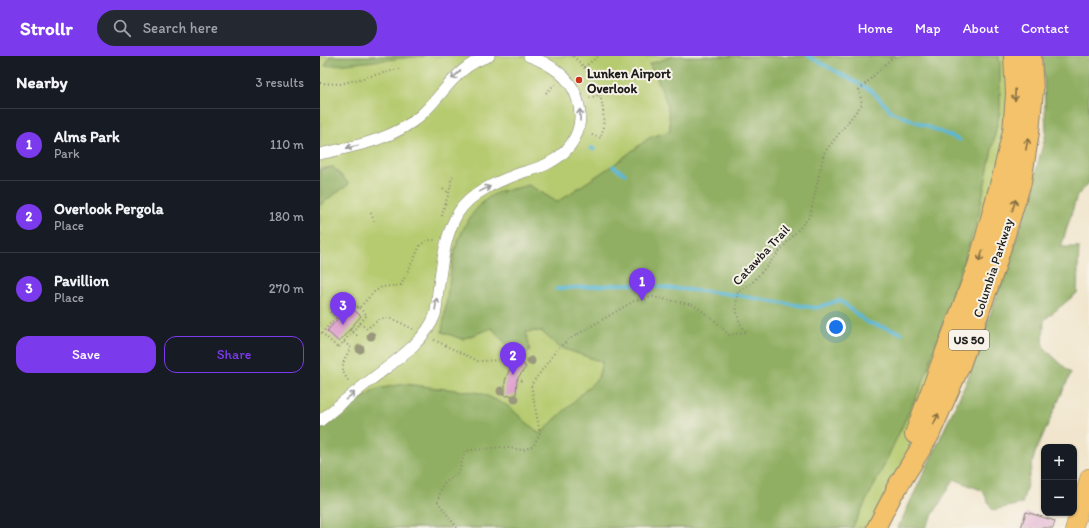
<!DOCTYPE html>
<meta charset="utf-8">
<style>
:root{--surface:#171b24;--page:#242831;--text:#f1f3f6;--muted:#9ea1a6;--line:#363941;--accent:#7c3aed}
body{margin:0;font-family:Itim,sans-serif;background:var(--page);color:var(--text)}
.controls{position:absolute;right:12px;bottom:12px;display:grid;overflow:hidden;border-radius:8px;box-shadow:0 1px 3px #0004}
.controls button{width:36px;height:36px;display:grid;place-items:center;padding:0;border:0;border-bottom:1px solid var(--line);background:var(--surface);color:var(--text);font:20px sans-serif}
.you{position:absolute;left:516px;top:271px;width:14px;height:14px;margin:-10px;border:3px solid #fff;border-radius:50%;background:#1a73e8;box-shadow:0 0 0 6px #1a73e833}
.badge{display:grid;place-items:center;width:26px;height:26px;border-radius:50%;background:var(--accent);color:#fff;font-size:13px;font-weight:700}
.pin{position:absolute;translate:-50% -33px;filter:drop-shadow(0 1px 2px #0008)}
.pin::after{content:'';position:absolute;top:21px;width:14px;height:12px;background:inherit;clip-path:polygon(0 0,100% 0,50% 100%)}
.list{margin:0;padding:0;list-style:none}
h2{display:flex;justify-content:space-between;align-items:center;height:52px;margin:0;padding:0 16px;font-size:17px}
h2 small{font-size:13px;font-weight:400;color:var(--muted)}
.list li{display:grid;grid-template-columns:26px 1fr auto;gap:12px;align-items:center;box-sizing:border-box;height:72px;padding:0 16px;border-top:1px solid var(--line)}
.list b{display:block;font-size:15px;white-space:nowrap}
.list p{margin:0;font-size:13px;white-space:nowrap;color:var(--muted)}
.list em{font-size:13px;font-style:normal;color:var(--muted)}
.actions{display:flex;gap:8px;padding:12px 16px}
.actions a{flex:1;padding:9px 0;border:1px solid var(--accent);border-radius:12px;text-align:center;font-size:14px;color:var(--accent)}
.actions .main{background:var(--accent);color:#fff}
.icon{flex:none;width:22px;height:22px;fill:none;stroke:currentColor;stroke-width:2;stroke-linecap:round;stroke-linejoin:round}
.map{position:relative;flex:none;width:769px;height:472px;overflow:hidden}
header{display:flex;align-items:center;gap:24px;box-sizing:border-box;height:56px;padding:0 20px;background:var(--accent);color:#fff}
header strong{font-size:19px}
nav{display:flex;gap:22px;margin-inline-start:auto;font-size:14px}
.search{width:280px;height:36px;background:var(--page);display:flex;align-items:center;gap:10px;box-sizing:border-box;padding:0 14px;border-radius:22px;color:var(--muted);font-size:15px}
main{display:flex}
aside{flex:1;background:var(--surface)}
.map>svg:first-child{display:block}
.green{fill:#b6cb70;stroke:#697446}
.forest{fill:#90af62;stroke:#56663f}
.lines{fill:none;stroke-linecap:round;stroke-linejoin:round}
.stream{stroke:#59b7d7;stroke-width:3.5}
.building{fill:#da93c9}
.minor-casing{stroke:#868174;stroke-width:12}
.primary-casing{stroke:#868174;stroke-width:18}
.trunk-casing{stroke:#868174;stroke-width:20}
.motorway-casing{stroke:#868174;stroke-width:22}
.path{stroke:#868174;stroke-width:2;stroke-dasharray:1 3;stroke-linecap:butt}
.minor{stroke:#fff;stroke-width:11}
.primary{stroke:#f3c26a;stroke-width:17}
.trunk{stroke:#f3c26a;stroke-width:18}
.motorway{stroke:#f3c26a;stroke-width:20}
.tree{fill:#9a987c}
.oneway{stroke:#999}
.oneway2{stroke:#886f43}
.poi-dot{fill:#c8321e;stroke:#f7f3e8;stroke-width:1.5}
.labels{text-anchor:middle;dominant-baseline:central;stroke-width:4;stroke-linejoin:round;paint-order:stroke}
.shield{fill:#f7f3e8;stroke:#5e5c59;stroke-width:1}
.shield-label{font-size:12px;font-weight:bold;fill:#1c1c1c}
.poi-label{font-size:13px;font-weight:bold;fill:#1c1c1c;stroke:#f7f3e8;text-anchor:start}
.street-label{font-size:13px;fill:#1c1c1c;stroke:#f7f3e8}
</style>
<header>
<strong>Strollr</strong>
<div class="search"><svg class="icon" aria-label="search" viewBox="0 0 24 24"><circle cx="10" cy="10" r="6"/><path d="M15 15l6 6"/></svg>Search here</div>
<nav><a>Home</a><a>Map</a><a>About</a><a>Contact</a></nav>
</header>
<main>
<aside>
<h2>Nearby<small>3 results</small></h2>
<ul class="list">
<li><span class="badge">1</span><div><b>Alms Park</b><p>Park</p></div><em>110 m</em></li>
<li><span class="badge">2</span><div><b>Overlook Pergola</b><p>Place</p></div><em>180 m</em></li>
<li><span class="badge">3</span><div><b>Pavillion</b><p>Place</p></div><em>270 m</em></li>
</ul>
<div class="actions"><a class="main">Save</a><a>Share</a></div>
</aside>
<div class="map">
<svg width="769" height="472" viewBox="0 0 769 472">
<rect width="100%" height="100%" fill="#f7f3e8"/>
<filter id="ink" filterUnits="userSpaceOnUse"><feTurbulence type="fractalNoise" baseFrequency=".025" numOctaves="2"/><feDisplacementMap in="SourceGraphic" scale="8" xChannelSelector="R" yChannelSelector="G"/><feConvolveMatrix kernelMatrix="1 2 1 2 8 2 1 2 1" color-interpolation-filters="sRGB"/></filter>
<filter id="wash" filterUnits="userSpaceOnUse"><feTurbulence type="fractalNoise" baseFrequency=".012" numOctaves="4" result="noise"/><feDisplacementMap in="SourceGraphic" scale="16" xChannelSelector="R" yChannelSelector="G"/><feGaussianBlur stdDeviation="0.9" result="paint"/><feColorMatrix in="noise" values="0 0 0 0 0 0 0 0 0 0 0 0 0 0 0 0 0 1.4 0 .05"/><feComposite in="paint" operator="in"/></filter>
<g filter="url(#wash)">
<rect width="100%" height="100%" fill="#f1e6cd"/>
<path class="green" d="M0,0H694L693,75L601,365L556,472H0Z"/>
<g class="forest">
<path d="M10,0H104L5,10Z"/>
<path d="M355,0H678L680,6V54L658,162L604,324L558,422L532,472H0V375L25,353L57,333L84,328L161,337L188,350L220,378L278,322L282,306L239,291L221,275L206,276L210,295L196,300L172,272L142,283L122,276L133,200C140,176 154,146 179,136C188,133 200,132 209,129L237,146L296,107L329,82L350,75C350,50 341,29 329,8Z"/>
<path d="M723,0H769V127L757,140L741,191H759L757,237L724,264L723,291L751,317L715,397L702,448L672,454L663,435L634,423L605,472H578L647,325L702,167L726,77Z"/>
<path d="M13,111L29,128L0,149V113Z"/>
</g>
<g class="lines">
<g class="stream">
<path d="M488,0L552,35L572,56L640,84"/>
<path d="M271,92L274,93"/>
<path d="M293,110L305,118"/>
<path d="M236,233L306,228L402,237L496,252L520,244L546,266L582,277"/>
</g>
</g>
<g id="blocks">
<g class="building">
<path d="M29,250L41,260L19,286L7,275Z"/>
<path d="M197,302L206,311L197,323L196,339L185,340V325L190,312Z"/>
<path d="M706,456L735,465L733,472H701Z"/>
</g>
</g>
</g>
<g filter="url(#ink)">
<use href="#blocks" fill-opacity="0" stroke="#868174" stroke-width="1"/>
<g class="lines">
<defs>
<g id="minor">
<path d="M0,98C35,90 73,84 101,59C126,36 135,11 169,0"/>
<path d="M0,365C15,352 31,339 47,327C69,309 105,287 115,259C117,252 117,243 118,235C122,210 124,180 138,157C151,136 179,125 201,117C210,114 221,112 229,107C254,94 266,69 257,42C251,21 229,7 209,0"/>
</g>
<path id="primary" d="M754,472L769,421"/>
<path id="trunk" d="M556,472L576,433"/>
<g id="motorway">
<path d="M595,378L658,210L683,118L693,75L696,38L694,0"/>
<path d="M576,433L609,379L640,309L674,214L701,126L709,76L713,34L711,0"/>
</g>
</defs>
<use href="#minor" class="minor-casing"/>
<use href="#primary" class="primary-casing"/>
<use href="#trunk" class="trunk-casing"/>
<use href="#motorway" class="motorway-casing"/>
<g class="path">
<path d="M253,0C277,22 289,49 281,82L269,78"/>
<path d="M264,11L279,0"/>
<path d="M0,27L20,28L79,13"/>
<path d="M226,37L235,28"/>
<path d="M269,42L281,38"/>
<path d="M123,133L129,137"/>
<path d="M51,157L54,165"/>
<path d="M122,160C124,147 131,137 131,124L134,120"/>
<path d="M39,252L47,259L18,292L2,277L30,245L39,252L54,236L62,231L81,229L101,188L108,184H115"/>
<path d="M10,256L17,263"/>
<path d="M40,267L47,273C66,255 72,263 93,273"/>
<path d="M30,274L39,281"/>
<path d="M114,284L158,305L186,304L193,307"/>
<path d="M24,286L31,292C23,304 18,314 30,326"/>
<path d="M197,323L203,325"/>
<path d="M137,472L118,446L122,429L139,416L145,395L181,391L203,394L213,390L220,378L211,329L239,291L253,281L314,245L333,241L374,249L395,265L409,279L427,276C416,266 415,250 418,235L432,227L490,160L504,97L542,48L539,34L574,0"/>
</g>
<use href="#minor" class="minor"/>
<use href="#primary" class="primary"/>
<use href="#trunk" class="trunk"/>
<use href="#motorway" class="motorway"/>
</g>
<g class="tree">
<circle cx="51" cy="280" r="4.5"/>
<circle cx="40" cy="293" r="4.5"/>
<circle cx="211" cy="305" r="4.5"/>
<circle cx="181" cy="335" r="4.5"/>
<circle cx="195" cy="343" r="4.5"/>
</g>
<defs><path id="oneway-shaft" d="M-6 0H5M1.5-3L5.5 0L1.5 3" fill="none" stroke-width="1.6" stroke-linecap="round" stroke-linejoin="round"/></defs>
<g class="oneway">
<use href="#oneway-shaft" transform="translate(136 19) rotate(137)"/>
<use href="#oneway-shaft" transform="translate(260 59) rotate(-91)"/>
<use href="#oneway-shaft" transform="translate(32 91) rotate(167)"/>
<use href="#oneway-shaft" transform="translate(165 133) rotate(-26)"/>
<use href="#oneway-shaft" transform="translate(116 248) rotate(-82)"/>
<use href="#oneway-shaft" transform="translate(30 340) rotate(-39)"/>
</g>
<g class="oneway2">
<use href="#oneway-shaft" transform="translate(695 39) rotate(92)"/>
<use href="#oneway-shaft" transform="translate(707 88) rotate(-79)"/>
<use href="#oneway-shaft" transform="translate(694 149) rotate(-73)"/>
<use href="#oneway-shaft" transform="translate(661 200) rotate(106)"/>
<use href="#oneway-shaft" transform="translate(616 363) rotate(-66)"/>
</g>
</g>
<circle class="poi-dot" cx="259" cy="24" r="4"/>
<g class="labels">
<rect class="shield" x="629" y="274" width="40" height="20" rx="3"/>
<g class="shield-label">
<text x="649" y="284">US 50</text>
</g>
<g class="poi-label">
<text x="267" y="17">Lunken Airport<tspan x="267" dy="15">Overlook</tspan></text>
</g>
<g class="street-label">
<text transform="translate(441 199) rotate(-47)">Catawba Trail</text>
<text transform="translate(673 212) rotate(-72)">Columbia Parkway</text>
</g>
</g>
</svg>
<div class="controls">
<button>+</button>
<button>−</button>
</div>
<div class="you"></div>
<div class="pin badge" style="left:322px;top:245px">1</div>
<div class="pin badge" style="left:193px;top:319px">2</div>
<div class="pin badge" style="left:23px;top:269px">3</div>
</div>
</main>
